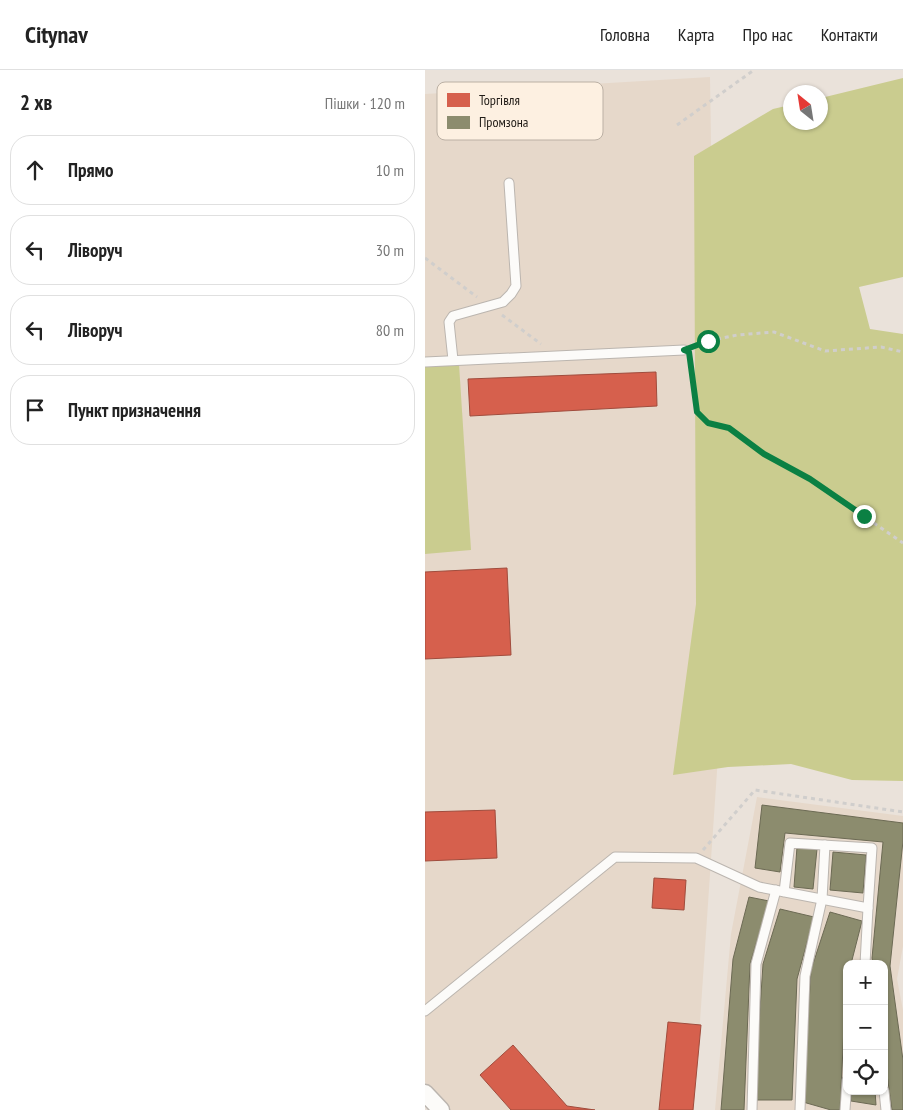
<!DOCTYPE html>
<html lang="uk">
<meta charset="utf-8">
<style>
:root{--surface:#fff;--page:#f6f6f6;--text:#222;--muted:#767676;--line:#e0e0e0}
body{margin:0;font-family:"PT Sans Narrow",sans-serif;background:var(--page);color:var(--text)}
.controls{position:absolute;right:15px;bottom:15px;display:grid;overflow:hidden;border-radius:10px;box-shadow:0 1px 4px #0004}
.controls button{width:45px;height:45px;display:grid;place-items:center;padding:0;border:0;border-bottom:1px solid var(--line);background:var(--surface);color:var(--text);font:25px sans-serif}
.compass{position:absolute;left:358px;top:15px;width:45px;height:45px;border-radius:50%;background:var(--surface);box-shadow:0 1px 4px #0004;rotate:330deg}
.stop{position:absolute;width:15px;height:15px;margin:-11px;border:4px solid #0b8043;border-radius:50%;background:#fff}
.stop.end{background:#0b8043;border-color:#fff;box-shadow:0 1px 5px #0008}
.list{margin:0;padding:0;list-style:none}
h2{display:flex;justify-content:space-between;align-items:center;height:65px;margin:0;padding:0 20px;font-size:21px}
h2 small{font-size:16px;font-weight:400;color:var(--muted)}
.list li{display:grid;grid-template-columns:32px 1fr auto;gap:15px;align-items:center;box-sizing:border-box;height:70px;margin:0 10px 10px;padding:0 10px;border:1px solid var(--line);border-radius:20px}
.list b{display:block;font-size:19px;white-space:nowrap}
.list em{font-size:16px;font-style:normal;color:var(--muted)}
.icon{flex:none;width:28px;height:28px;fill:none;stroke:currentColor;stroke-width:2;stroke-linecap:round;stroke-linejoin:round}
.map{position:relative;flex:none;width:478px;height:1040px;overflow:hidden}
header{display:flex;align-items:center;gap:30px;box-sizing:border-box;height:70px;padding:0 25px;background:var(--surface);border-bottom:1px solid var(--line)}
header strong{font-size:24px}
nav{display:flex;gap:28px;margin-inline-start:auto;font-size:18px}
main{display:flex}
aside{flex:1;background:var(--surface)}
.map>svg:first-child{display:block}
.built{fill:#e6d8ca;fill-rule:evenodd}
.forest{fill:#cacc8f}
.shops{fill:#d6604d;stroke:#a04c3d}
.industry{fill:#8c8c6e;stroke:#6c6a54}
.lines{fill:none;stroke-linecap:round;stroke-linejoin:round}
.lane-casing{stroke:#bbb5af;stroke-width:11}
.street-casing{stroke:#bbb5af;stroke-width:19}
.path{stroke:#d0cecc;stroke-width:3;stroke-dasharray:4 4;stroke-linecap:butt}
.lane{stroke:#fcfbf9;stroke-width:9}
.street{stroke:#fcfbf9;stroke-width:16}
.route{stroke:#0b8043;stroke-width:6}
.key{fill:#fdf0e1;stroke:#bbb0a4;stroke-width:1}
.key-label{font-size:14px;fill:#211c17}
</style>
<header>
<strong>Citynav</strong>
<nav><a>Головна</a><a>Карта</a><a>Про нас</a><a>Контакти</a></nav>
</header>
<main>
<aside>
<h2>2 хв<small>Пішки · 120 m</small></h2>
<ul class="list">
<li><svg class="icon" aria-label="ahead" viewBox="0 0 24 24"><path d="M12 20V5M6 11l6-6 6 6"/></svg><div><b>Прямо</b></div><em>10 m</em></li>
<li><svg class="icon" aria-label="left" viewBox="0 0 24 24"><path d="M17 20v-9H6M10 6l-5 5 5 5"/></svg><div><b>Ліворуч</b></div><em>30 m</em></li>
<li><svg class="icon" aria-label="left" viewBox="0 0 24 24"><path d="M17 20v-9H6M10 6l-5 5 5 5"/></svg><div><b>Ліворуч</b></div><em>80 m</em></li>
<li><svg class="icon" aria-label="arrive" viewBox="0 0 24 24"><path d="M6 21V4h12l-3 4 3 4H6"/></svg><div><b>Пункт призначення</b></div></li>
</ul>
</aside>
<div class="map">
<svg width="478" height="1040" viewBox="0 0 478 1040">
<rect width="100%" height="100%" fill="#eae2da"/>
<g class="built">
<path d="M285,7L295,657L269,1040H23L0,1012V24Z"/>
<path d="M332,727L478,746V876L472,909L478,940V1040H290L306,864ZM422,894H459V1021H422Z"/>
</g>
<g class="forest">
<path d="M478,8V207L434,217L445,259L478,264V711L427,710L366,694L303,697L248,705L271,534L269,86L348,39L365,35L366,52H396V28Z"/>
<path d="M34,294L46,480L0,484V295Z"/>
</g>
<g class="shops">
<path d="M231,302L232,336L45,346L43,309Z"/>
<path d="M82,498L86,585L0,589V502Z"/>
<path d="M70,740L72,788L0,791V742Z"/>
<path d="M229,808L261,810L259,840L227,838Z"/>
<path d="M243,952L276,955L268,1040H234Z"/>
<path d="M88,975L142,1036L170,1040H86L55,1005Z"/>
</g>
<g class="industry">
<path d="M337,735L478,753V771L465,896L478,990V1040H467L459,983V894H448L447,888L458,772L360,763L355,802L330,798Z"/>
<path d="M372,777L392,779L388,819L369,817Z"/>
<path d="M408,782L441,785L438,823L405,820Z"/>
<path d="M324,827L344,831L325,894L319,1040H296L308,889Z"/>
<path d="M355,839L389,847L372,909L367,1030H329L338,894Z"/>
<path d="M405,842L437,851L426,894H422L415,1040H406L378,1032L386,900Z"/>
<path d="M427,1021H450L451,1035L426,1031Z"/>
</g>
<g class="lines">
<defs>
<g id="lane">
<path d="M28,290L24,252L28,246L78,232L86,224L91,216L84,113"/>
<path d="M0,292L259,280"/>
<path d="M440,894L443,838"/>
<path d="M0,941L190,787L271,788L334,817L443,838L447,778L365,773L359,822"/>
<path d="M459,1021L461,1040"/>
<path d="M327,1040L331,894L351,820"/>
<path d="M375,1040L380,906L397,829L400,775"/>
<path d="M420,1040L422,1010"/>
</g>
<path id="street" d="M0,1023L16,1040"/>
</defs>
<use href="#lane" class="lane-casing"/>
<use href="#street" class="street-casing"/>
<g class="path">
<path d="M252,55L329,0"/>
<path d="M0,188L52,227"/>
<path d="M77,245L116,274"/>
<path d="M269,276L283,271L312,265L349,262L400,281L456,277L478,282"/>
<path d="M265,289L272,342L283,353L304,358L339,384L385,409L478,473"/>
<path d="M278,780L330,720L478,742"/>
</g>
<use href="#lane" class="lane"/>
<use href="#street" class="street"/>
</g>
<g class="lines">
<path class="route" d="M283,271L259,280L264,282L272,342L283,353L304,358L339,384L385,409L439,446"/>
</g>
<rect x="12" y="12" width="166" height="58" rx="8" class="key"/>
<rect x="22" y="23" width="23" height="14" fill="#d6604d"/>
<rect x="22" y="46" width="23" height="13" fill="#8c8c6e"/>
<g class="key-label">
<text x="54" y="35">Торгівля</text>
<text x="54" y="57">Промзона</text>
</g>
</svg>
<div class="controls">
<button>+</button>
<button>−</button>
<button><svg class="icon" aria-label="locate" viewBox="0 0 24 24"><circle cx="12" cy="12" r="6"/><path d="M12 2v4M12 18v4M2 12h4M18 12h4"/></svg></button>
</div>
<svg class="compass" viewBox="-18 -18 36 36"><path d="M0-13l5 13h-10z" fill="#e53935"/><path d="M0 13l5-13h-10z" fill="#767676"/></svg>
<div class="stop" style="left:283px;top:271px"></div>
<div class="stop end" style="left:439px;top:446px"></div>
</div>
</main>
